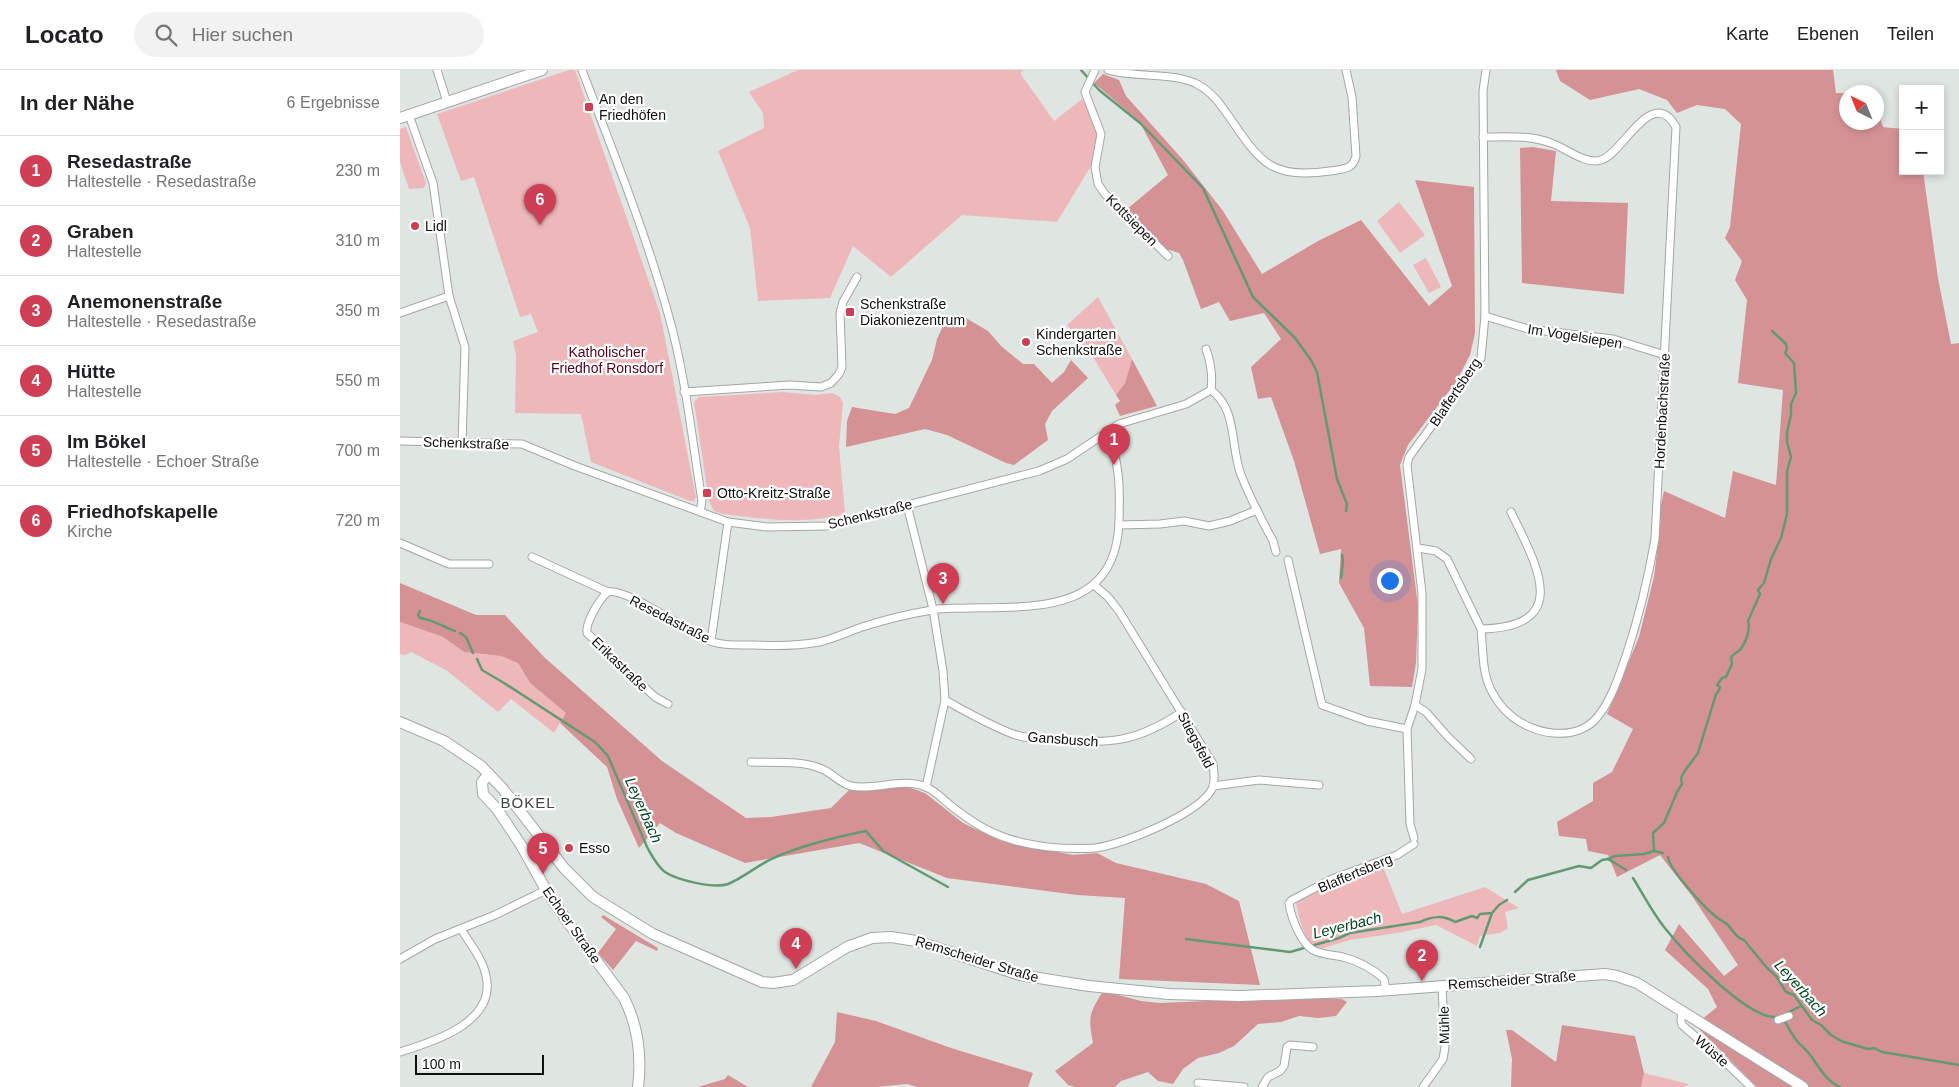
<!DOCTYPE html>
<html lang="de">
<meta charset="utf-8">
<style>
:root{--surface:#fff;--page:#f2f2f2;--text:#202124;--muted:#757577;--line:#e0e0e0;--accent:#ce3e55}
body{margin:0;font-family:Helvetica,sans-serif;background:var(--page);color:var(--text)}
.controls{position:absolute;right:15px;top:15px;display:grid;overflow:hidden;border-radius:0px;box-shadow:0 2px 8px #0003}
.controls button{width:45px;height:45px;display:grid;place-items:center;padding:0;border:0;border-bottom:1px solid var(--line);background:var(--surface);color:var(--text);font:25px sans-serif}
.compass{position:absolute;left:1439px;top:15px;width:45px;height:45px;border-radius:50%;background:var(--surface);box-shadow:0 2px 8px #0003;rotate:317deg}
.scale{position:absolute;left:15px;bottom:12px;width:129px;box-sizing:border-box;padding-left:5px;border:2px solid #0f110f;border-top:0;font-size:14px;line-height:18px;white-space:nowrap;color:#0f110f;-webkit-text-stroke:4px #fff;paint-order:stroke}
.you{position:absolute;left:989px;top:510px;width:18px;height:18px;margin:-12px;border:4px solid #fff;border-radius:50%;background:#1a73e8;box-shadow:0 0 0 8px #1a73e833}
.badge{display:grid;place-items:center;width:32px;height:32px;border-radius:50%;background:var(--accent);color:#fff;font-size:16px;font-weight:700}
.pin{position:absolute;translate:-50% -41px;filter:drop-shadow(0 1px 2px #0008)}
.pin::after{content:'';position:absolute;top:26px;width:18px;height:15px;background:inherit;clip-path:polygon(0 0,100% 0,50% 100%)}
.list{margin:0;padding:0;list-style:none}
h2{display:flex;justify-content:space-between;align-items:center;height:65px;margin:0;padding:0 20px;font-size:21px}
h2 small{font-size:16px;font-weight:400;color:var(--muted)}
.list li{display:grid;grid-template-columns:32px 1fr auto;gap:15px;align-items:center;box-sizing:border-box;height:70px;padding:0 20px;border-top:1px solid var(--line)}
.list b{display:block;font-size:19px;white-space:nowrap}
.list p{margin:0;font-size:16px;white-space:nowrap;color:var(--muted)}
.list em{font-size:16px;font-style:normal;color:var(--muted)}
.icon{flex:none;width:28px;height:28px;fill:none;stroke:currentColor;stroke-width:2;stroke-linecap:round;stroke-linejoin:round}
.map{position:relative;flex:none;width:1559px;height:1017px;overflow:hidden}
header{display:flex;align-items:center;gap:30px;box-sizing:border-box;height:70px;padding:0 25px;background:var(--surface);border-bottom:1px solid var(--line)}
header strong{font-size:24px}
nav{display:flex;gap:28px;margin-inline-start:auto;font-size:18px}
.search{width:350px;height:45px;background:var(--page);display:flex;align-items:center;gap:12px;box-sizing:border-box;padding:0 18px;border-radius:28px;color:var(--muted);font-size:19px}
main{display:flex}
aside{flex:1;background:var(--surface)}
.map>svg:first-child{display:block}
.green{fill:#eeb8ba}
.forest{fill:#d59295}
.lines{fill:none;stroke-linecap:round;stroke-linejoin:round}
.stream{stroke:#639a73;stroke-width:2.5}
.street-casing{stroke:#a2a8a3;stroke-width:9}
.secondary-casing{stroke:#a2a8a3;stroke-width:12}
.street{stroke:#fff;stroke-width:7}
.secondary{stroke:#fff;stroke-width:10}
.poi-dot{fill:#ce3e55;stroke:#fff;stroke-width:2}
.labels{text-anchor:middle;dominant-baseline:central;stroke-width:4.5;stroke-linejoin:round;paint-order:stroke}
.poi-label{font-size:14px;fill:#0f110f;stroke:#fff;text-anchor:start}
.street-label{font-size:14px;fill:#0f110f;stroke:#fff}
.park-label{font-size:14px;fill:#560317;stroke:#fff}
.neighbourhood-label{font-size:15px;letter-spacing:1px;fill:#414642;stroke:#fff}
.water-label{font-size:15px;font-style:italic;fill:#014722;stroke:#fff}
</style>
<header>
<strong>Locato</strong>
<div class="search"><svg class="icon" aria-label="search" viewBox="0 0 24 24"><circle cx="10" cy="10" r="6"/><path d="M15 15l6 6"/></svg>Hier suchen</div>
<nav><a>Karte</a><a>Ebenen</a><a>Teilen</a></nav>
</header>
<main>
<aside>
<h2>In der Nähe<small>6 Ergebnisse</small></h2>
<ul class="list">
<li><span class="badge">1</span><div><b>Resedastraße</b><p>Haltestelle · Resedastraße</p></div><em>230 m</em></li>
<li><span class="badge">2</span><div><b>Graben</b><p>Haltestelle</p></div><em>310 m</em></li>
<li><span class="badge">3</span><div><b>Anemonenstraße</b><p>Haltestelle · Resedastraße</p></div><em>350 m</em></li>
<li><span class="badge">4</span><div><b>Hütte</b><p>Haltestelle</p></div><em>550 m</em></li>
<li><span class="badge">5</span><div><b>Im Bökel</b><p>Haltestelle · Echoer Straße</p></div><em>700 m</em></li>
<li><span class="badge">6</span><div><b>Friedhofskapelle</b><p>Kirche</p></div><em>720 m</em></li>
</ul>
</aside>
<div class="map">
<svg width="1559" height="1017" viewBox="0 0 1559 1017">
<rect width="100%" height="100%" fill="#dfe5e1"/>
<g class="green">
<path d="M169,0H175L260,243L296,427L294,431H290L191,392L181,344L115,343L116,286L113,271L138,262L131,244L120,247L74,107L61,111L37,44Z"/>
<path d="M398,0H624L620,3L654,51L682,29L695,51L699,65L691,96L657,152L562,145L491,207L453,176L430,228L358,231L350,158L318,81L364,58L363,43L349,22Z"/>
<path d="M6,57L26,113L24,118L9,119L0,92V59Z"/>
<path d="M999,132L1025,165L1000,183L977,151Z"/>
<path d="M1026,188L1041,217L1029,223L1013,195Z"/>
<path d="M698,227L732,289L725,313L716,325L693,287L667,255Z"/>
<path d="M383,322L416,325L432,323L440,327L443,333L439,376L445,444C403,455 365,449 323,444L314,441L309,431L294,332L299,327Z"/>
<path d="M0,552L43,567L64,582L101,586L118,593L130,613L166,643L154,663L111,629L98,642L46,600L11,582L5,585L0,584Z"/>
<path d="M982,794L1002,844L1085,817L1119,838L1105,842L1108,858L1100,863L1080,866L1077,876L1036,855L997,863L950,870L917,880C904,869 899,850 896,833L934,813Z"/>
<path d="M1244,1003L1289,1014L1284,1017H1241Z"/>
</g>
<g class="forest">
<path d="M1156,0H1433L1436,23H1446V52H1476L1477,40L1483,57L1503,59V101H1523L1538,208L1551,274L1559,273V1017H1357L1295,955L1317,937L1308,919L1265,880L1279,854L1324,906L1338,895L1292,826L1260,785L1217,807L1208,785L1188,781L1186,769L1159,766L1157,752L1193,731V713L1212,702L1233,659L1207,644L1239,567L1254,507L1261,448L1234,561L1264,421L1325,448L1333,401L1376,415L1383,320L1338,313L1347,230L1335,210L1342,191L1325,168L1330,157L1341,54L1325,39L1297,35L1277,43L1267,30L1239,19L1190,30L1160,11Z"/>
<path d="M703,4L719,10L726,26L784,91L823,141L862,204L918,171L961,150L1029,236L1052,216L1015,110L1074,117L1075,263L1070,285L1056,312L1008,375L1000,395L1018,536L1016,593L1012,617L970,616L964,558L939,513L941,479L920,484L894,391L871,327L858,329L851,297L881,269L864,243L830,251L819,232L801,239L783,190L779,183L766,179L727,139L768,105L739,51L694,13Z"/>
<path d="M1133,77L1156,81L1151,131L1228,133L1224,224L1122,213L1120,78Z"/>
<path d="M566,248L588,261L601,276L623,294H634L652,313L664,302L671,290L688,308L652,341L645,354L648,370L614,395L606,393L547,365L525,359L446,377L447,351L452,337L495,344L509,338L532,290L537,269L545,252Z"/>
<path d="M732,289L757,336L720,346L715,335L720,331L716,325L725,313Z"/>
<path d="M0,513L76,545H105L144,587L262,691L346,748L371,747L431,738L450,719L508,717L525,723L563,753L601,771L673,785L697,783L716,793L806,814L839,831L860,915L719,909L725,828L677,825L547,808L459,773L345,793L276,763L260,753L239,778L217,729L207,697L160,653L166,643L130,613L118,593L101,586L64,582L43,567L0,552Z"/>
<path d="M203,845L258,878L257,881L236,871L213,900L198,883L216,859L201,847Z"/>
<path d="M703,921L741,931L760,933L899,927L942,929L947,932L936,946L918,948L899,946L881,952L858,954L834,976L819,983L798,988L783,999L773,1014L758,1011L748,1002L721,1011L715,1017H675L668,1015L655,1001L693,973C688,946 689,944 703,921Z"/>
<path d="M437,942L476,951L551,978L633,1003L628,1017H517L507,1014L476,1017H411L435,972Z"/>
<path d="M1162,955L1235,966L1244,1003L1241,1017H1111L1112,989L1106,960H1112L1156,992Z"/>
<path d="M328,1005L348,1017H298L325,1009Z"/>
</g>
<g class="lines">
<g class="stream">
<path d="M681,0L699,20L740,53L803,118L853,227L895,268L911,290L917,302L937,409L947,434L946,441"/>
<path d="M941,508L943,492L942,485"/>
<path d="M20,541L18,545L20,548C32,549 43,557 55,561"/>
<path d="M60,563L66,567L73,583"/>
<path d="M77,589L82,600L104,613L195,672L208,686L247,777C252,786 257,796 265,802C277,810 314,819 328,814C345,807 360,793 378,786C407,774 436,767 466,761L483,781L548,817"/>
<path d="M1254,781L1253,763L1264,753L1277,722L1282,714L1281,708L1284,702L1298,683L1316,624L1318,622L1320,617L1317,615L1322,608L1326,607L1332,594L1331,588C1334,583 1336,583 1340,580C1345,574 1351,560 1348,551L1360,524L1358,520L1364,513L1371,489L1381,468L1387,444V401L1391,387L1387,372V362L1391,345V334L1396,323L1394,293L1385,283L1387,279L1386,274L1372,261"/>
<path d="M1268,787C1269,799 1304,837 1314,845C1318,849 1323,851 1327,854C1333,860 1336,868 1344,870L1367,898L1376,906L1386,922L1394,925L1412,950L1421,955L1431,965L1441,971L1468,979L1474,978L1482,982L1559,995"/>
<path d="M1208,789L1215,786L1244,784L1254,781L1263,783"/>
<path d="M1233,808C1243,824 1252,842 1264,857C1282,880 1348,950 1377,947"/>
<path d="M1115,822L1128,810L1179,796L1191,798L1202,790L1208,789L1226,800"/>
<path d="M786,869L890,882L939,868L950,863L1020,852C1033,846 1043,845 1055,852L1072,846L1077,848L1080,844L1092,843L1099,835L1107,830"/>
<path d="M1080,877L1092,843"/>
<path d="M1387,943L1401,936"/>
<path d="M1384,950C1388,957 1392,965 1397,971C1401,976 1407,980 1411,986C1419,997 1426,1011 1440,1017"/>
</g>
<defs>
<g id="street">
<path d="M37,0L47,32"/>
<path d="M182,0C212,79 244,158 267,240C285,301 292,369 302,431L300,442"/>
<path d="M695,0L685,22L701,64L695,97L698,114L705,124L768,186"/>
<path d="M708,0C736,8 768,2 795,13C808,19 817,29 825,41C858,87 866,111 930,101C942,99 953,100 956,86L952,27L946,0"/>
<path d="M9,45L33,113L49,226L65,277L62,374"/>
<path d="M0,243L49,226"/>
<path d="M1085,246L1128,259L1213,269L1265,285"/>
<path d="M806,279C811,293 813,305 811,320C838,340 830,376 841,405C850,427 861,449 873,471L876,482"/>
<path d="M284,322L390,315L421,317L431,313L439,304L442,297L440,243L443,232L457,207"/>
<path d="M0,371L122,374L175,396L328,452L367,457L426,456L639,401L667,389L719,354L786,334L811,320"/>
<path d="M507,435L533,539L543,601L545,630L526,717"/>
<path d="M719,455L760,454L784,451L809,456L830,451L857,440"/>
<path d="M0,473L49,494H89"/>
<path d="M1018,478L1036,481L1047,489L1081,559C1174,557 1136,494 1111,442"/>
<path d="M132,487L208,522C226,517 291,564 313,572C326,576 341,575 354,575C375,576 398,576 419,572C433,569 448,562 462,557C484,550 508,544 532,540C544,537 557,539 569,538C638,537 717,542 719,450C720,419 720,389 706,361"/>
<path d="M888,490L922,635L967,651L1007,659"/>
<path d="M208,522C200,528 185,553 187,563L255,627L268,634"/>
<path d="M1081,559C1083,578 1082,601 1090,618C1095,628 1100,636 1108,643C1131,665 1178,674 1199,645C1212,628 1219,606 1226,586C1239,547 1248,509 1255,469L1276,57C1252,14 1223,84 1201,90C1185,95 1166,78 1151,73C1130,65 1106,67 1083,67"/>
<path d="M311,571L328,452"/>
<path d="M545,630C567,642 589,655 613,664C626,669 642,669 655,670C708,674 736,673 782,642"/>
<path d="M1015,635L1026,642L1048,667L1071,689"/>
<path d="M351,692C373,693 401,690 422,699C432,703 441,714 451,716C475,721 502,707 526,717C534,720 543,729 550,735C565,747 582,759 601,766C629,777 665,780 695,778C722,775 802,743 813,717C815,710 814,701 813,694L719,541L708,527L694,515"/>
<path d="M813,716L859,710L919,715"/>
<path d="M1014,768L1010,754L1007,659L1015,635L1022,599V523L1007,395L1009,387L1081,288L1085,246L1083,21L1086,0"/>
<path d="M0,889L35,869L95,845L146,820"/>
<path d="M986,920L984,909C973,899 958,891 943,887C934,885 922,885 913,880C901,873 891,848 889,833L892,830L932,809L997,785L1014,774"/>
<path d="M1282,941L1281,951L1282,955L1324,991L1351,1017"/>
<path d="M1378,950L1389,946"/>
<path d="M0,982C33,972 97,952 86,906C83,889 70,874 61,859"/>
<path d="M798,1013L844,1017"/>
<path d="M862,1017L868,1007L880,1001L884,996L887,977L890,975L913,977"/>
<path d="M1023,1017L1043,989L1045,977L1042,916"/>
</g>
<g id="secondary">
<path d="M0,48L142,0"/>
<path d="M0,652L44,671L81,696L103,719L164,798L193,827L253,864L362,912L373,913L393,910L447,877L472,868L491,867L516,871L620,905L689,916L769,924L840,926L977,921L1205,904L1217,906L1237,913L1403,1017"/>
<path d="M89,704L82,712L83,724L97,739L121,775L146,820L170,855L224,928C238,956 242,985 238,1017"/>
</g>
</defs>
<use href="#street" class="street-casing"/>
<use href="#secondary" class="secondary-casing"/>
<use href="#street" class="street"/>
<use href="#secondary" class="secondary"/>
</g>
<g class="poi-dot">
<rect x="184" y="32" width="10" height="10" rx="2.5"/>
<circle cx="15" cy="156" r="5"/>
<rect x="445" y="237" width="10" height="10" rx="2.5"/>
<circle cx="626" cy="272" r="5"/>
<rect x="302" y="418" width="10" height="10" rx="2.5"/>
<circle cx="169" cy="778" r="5"/>
</g>
<g class="labels">
<g class="poi-label">
<text x="199" y="29">An den<tspan x="199" dy="16">Friedhöfen</tspan></text>
<text x="25" y="156">Lidl</text>
<text x="460" y="234">Schenkstraße<tspan x="460" dy="16">Diakoniezentrum</tspan></text>
<text x="636" y="264">Kindergarten<tspan x="636" dy="16">Schenkstraße</tspan></text>
<text x="317" y="423">Otto-Kreitz-Straße</text>
<text x="179" y="778">Esso</text>
</g>
<g class="street-label">
<text transform="translate(732 150) rotate(45)">Kottsiepen</text>
<text transform="translate(1175 266) rotate(9)">Im Vogelsiepen</text>
<text transform="translate(1055 322) rotate(-56)">Blaffertsberg</text>
<text transform="translate(1262 341) rotate(-87)">Hordenbachstraße</text>
<text transform="translate(66 373) rotate(2)">Schenkstraße</text>
<text transform="translate(470 444) rotate(-14)">Schenkstraße</text>
<text transform="translate(270 549) rotate(27)">Resedastraße</text>
<text transform="translate(220 594) rotate(44)">Erikastraße</text>
<text transform="translate(663 669) rotate(4)">Gansbusch</text>
<text transform="translate(796 670) rotate(62)">Stiegsfeld</text>
<text transform="translate(955 803) rotate(-23)">Blaffertsberg</text>
<text transform="translate(172 855) rotate(55)">Echoer Straße</text>
<text transform="translate(577 889) rotate(17)">Remscheider Straße</text>
<text transform="translate(1112 910) rotate(-4)">Remscheider Straße</text>
<text transform="translate(1044 955) rotate(-91)">Mühle</text>
<text transform="translate(1312 981) rotate(41)">Wüste</text>
</g>
<g class="park-label">
<text x="207" y="282">Katholischer<tspan x="207" dy="16">Friedhof Ronsdorf</tspan></text>
</g>
<g class="neighbourhood-label">
<text x="128" y="732">BÖKEL</text>
</g>
<g class="water-label">
<text transform="translate(244 740) rotate(66)">Leyerbach</text>
<text transform="translate(947 855) rotate(-14)">Leyerbach</text>
<text transform="translate(1401 918) rotate(48)">Leyerbach</text>
</g>
</g>
</svg>
<div class="controls">
<button>+</button>
<button>−</button>
</div>
<svg class="compass" viewBox="-18 -18 36 36"><path d="M0-13l5 13h-10z" fill="#e53935"/><path d="M0 13l5-13h-10z" fill="#757577"/></svg>
<div class="scale">100 m</div>
<div class="you"></div>
<div class="pin badge" style="left:714px;top:395px">1</div>
<div class="pin badge" style="left:1022px;top:911px">2</div>
<div class="pin badge" style="left:543px;top:534px">3</div>
<div class="pin badge" style="left:396px;top:899px">4</div>
<div class="pin badge" style="left:143px;top:804px">5</div>
<div class="pin badge" style="left:140px;top:155px">6</div>
</div>
</main>
